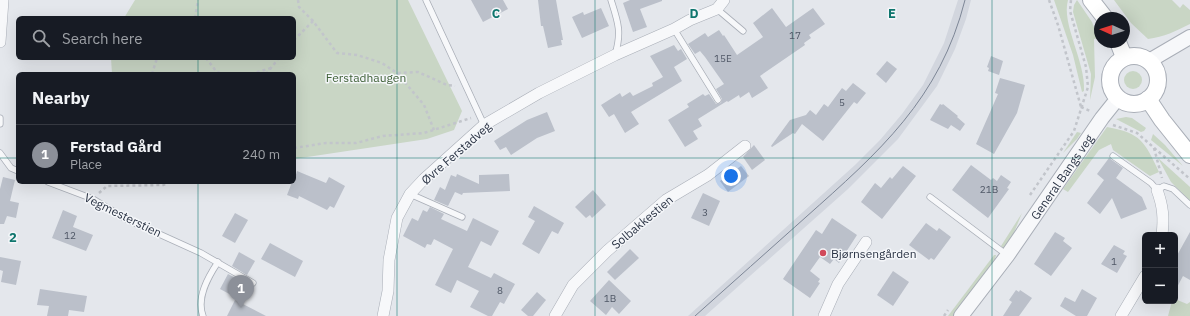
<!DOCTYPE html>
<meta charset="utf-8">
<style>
:root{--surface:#171b24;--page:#242831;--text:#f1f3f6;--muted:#9ea1a6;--line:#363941;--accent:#8c9099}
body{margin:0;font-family:"IBM Plex Sans",sans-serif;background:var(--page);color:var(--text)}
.controls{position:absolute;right:12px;bottom:12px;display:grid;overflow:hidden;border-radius:6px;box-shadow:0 4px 16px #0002}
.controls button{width:36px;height:36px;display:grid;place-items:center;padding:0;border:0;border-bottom:1px solid var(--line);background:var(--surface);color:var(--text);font:20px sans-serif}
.compass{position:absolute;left:1094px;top:12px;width:36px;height:36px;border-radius:50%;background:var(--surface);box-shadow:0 4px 16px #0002;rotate:273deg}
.you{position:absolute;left:731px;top:176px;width:14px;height:14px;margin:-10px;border:3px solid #fff;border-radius:50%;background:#1a73e8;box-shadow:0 0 0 6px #1a73e833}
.badge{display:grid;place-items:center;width:26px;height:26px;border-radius:50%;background:var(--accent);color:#fff;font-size:13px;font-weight:700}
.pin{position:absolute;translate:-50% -33px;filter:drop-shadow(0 1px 2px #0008)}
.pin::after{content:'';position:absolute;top:21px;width:14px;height:12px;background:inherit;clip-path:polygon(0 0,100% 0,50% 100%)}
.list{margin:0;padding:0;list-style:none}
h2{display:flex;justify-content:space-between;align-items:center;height:52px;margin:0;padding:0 16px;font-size:17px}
h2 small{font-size:13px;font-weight:400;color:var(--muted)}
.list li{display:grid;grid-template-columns:26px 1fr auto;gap:12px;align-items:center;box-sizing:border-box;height:60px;padding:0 16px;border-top:1px solid var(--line)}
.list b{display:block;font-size:15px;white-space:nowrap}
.list p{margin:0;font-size:13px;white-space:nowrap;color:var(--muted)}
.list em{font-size:13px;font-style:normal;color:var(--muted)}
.icon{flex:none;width:22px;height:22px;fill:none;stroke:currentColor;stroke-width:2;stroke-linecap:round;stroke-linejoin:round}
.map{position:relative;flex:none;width:1190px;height:316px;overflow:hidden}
.search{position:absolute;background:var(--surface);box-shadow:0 4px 16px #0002;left:16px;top:16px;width:280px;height:44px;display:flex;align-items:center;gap:10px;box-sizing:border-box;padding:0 14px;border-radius:6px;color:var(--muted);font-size:15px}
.panel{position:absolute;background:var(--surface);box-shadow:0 4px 16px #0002;left:16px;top:72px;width:280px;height:112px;border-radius:6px}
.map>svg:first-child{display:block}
.built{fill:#d2d6de}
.green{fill:#c9d6c5}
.building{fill:#bbc0ca}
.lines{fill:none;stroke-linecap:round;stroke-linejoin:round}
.service-casing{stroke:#a9aeb7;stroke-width:7}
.minor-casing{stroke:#a9aeb7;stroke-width:12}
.tertiary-casing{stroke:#a9aeb7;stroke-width:16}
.secondary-casing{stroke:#a9aeb7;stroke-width:18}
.path{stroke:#c2c5cb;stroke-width:2.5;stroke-dasharray:3 3;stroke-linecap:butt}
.service{stroke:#f7f8fa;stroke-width:5.5}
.minor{stroke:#f7f8fa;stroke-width:11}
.tertiary{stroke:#f7f8fa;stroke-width:14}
.secondary{stroke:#fff;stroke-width:16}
.tram{stroke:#7d8696;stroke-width:1}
.grid{fill:none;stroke:#0f766e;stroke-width:1;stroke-opacity:0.55}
.poi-dot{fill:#d1495b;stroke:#f4f6f9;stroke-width:1.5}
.labels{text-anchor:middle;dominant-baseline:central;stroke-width:3;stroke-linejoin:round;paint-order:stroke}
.number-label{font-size:10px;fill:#4f5766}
.park-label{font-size:12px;fill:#3f6138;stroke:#f4f6f9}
.street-label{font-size:12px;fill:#2b3445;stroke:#f4f6f9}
.poi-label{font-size:12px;fill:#2b3445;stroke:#f4f6f9;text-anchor:start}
.grid-label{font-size:13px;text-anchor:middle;font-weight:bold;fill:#0f766e;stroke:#f4f6f9;stroke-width:3;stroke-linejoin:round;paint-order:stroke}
</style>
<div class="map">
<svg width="1190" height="316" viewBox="0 0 1190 316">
<rect width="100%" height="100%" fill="#e4e7ec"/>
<path class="built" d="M958,0H971L966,19L955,49L937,86L898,139L848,189L705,316H688L855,165L880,140L902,114L923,85L944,43Z"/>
<g class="green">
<path d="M135,0H408L462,111L454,130L427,139L294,159V74H112L111,58H294V18H124Z"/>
<path d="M1054,0H1068C1061,24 1086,62 1084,91L1082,92L1073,55Z"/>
<path d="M1077,0L1092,22L1098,38L1094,39L1095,77L1090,100L1091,74L1073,12L1074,5Z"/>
<path d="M1114,0H1172L1180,8L1183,4L1190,10V24C1176,31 1164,37 1148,39L1131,23Z"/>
<circle cx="1133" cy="80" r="9"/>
<path d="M1126,117L1132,118L1146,128L1144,131L1141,132L1116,119Z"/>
<path d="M1107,127C1141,133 1145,142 1159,172L1150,176L1113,150L1111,144L1099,150L1068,192L1063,189Z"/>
<path d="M1077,132L1081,133L1077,139L1063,153Z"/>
<path d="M1153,134L1165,145L1183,166L1151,140Z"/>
<path d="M1158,158L1190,187V201L1171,182Z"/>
<path d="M1022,213L1013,235L1004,249L1001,246Z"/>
<path d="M994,255H996L995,259L953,316H948Z"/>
<path d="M1175,299L1187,304L1190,302V316H1168L1172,301H1175Z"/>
</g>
<g class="building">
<path d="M471,0H503L508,9L483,22Z"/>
<path d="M538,0H556L563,40H561L562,45L548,48L543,26H541Z"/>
<path d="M630,0H662V1L640,9L647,27L633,32L623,3Z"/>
<path d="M601,8L609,26L582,38L572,17L583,12L584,15Z"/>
<path d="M772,8L786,27L813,8L825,24L809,35L811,38L804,43L805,45L760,76L768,88L752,98L749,92L740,98L739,95L728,102L727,101L698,119L702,126L693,131L698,139L685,147L668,120L689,107L687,104L703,94L705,96L709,94L716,104L721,103L722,99L716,89L724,84L705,57L700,51L695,54L688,44L705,33L708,37L719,30L723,36L724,35L737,55L763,37L753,23Z"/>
<path d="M674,45L678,51L681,49L687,59L674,67L682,81L631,112L639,124L625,133L614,114L609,117L601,105L620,93L622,97L630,92L633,96L653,86L652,83L663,77L650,56Z"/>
<path d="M991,56L1003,61L999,75L988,71L989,68L987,67Z"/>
<path d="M887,61L897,69L886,83L876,74Z"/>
<path d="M1000,78L1025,85L1017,113L994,154L976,144L998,94L995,93Z"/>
<path d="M853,83L866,93L857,104L854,102L823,141L802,124L795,134L793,133L772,147L771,146L790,120L806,115L810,110L816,115L824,104L828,107L842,88L846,91Z"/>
<path d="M940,104L942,105L943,104L958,116L957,117L965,124L960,131L951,125L948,129L930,120Z"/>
<path d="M547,112L555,131L537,138L511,155L506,147L500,150L494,141L527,120Z"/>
<path d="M754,145L765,160L752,170L743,157Z"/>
<path d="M1109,158L1123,168L1116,178L1142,197L1147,209L1121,219L1112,198L1100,214L1087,203L1104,180L1097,174Z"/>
<path d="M971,165L991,180L993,178L997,181L1001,175L1011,182L1007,188L1009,189L988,218L952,190Z"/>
<path d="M741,166L749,176L728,192L720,181Z"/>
<path d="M903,166L916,176L882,219L861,202L875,183L881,188L890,177L892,179Z"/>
<path d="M297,171L326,183L329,177L345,186L334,208L330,206L327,210L299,196L298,199L287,195L292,182H294Z"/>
<path d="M457,174L479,184V175L509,174L510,191L463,193L462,195L455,192L448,206L434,200L440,187L445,190L451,175L456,177Z"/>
<path d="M3,177L15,180L10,201L19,203L16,218L7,216L4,224H0V189Z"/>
<path d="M593,190L606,205L592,218L590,215L586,218L575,207Z"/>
<path d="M703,193L720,201L709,226L691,218Z"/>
<path d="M534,206L564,223L558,234L552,231L539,254L522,244L535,221L528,217Z"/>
<path d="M430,207L444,214L441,219L467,231L473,218L499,231L491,246L481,241L468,267L491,278L494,273L515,284L504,304L500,302L492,316H488L470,307L479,291L457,280L451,293L435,285L453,249L434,239L431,245L427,244L425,248L403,236L412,218L418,221L423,210L427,212Z"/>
<path d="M63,210L77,216L73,227L93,235L86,251L52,238Z"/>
<path d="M235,213L248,220L235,243L222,236Z"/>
<path d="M832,218L857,235L839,263L834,259L830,264L820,257L810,271L820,279L818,282L820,283L810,298L783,279L816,230L822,234Z"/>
<path d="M926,223L937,231L939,228L951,237L934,260L931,258L929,260L909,245Z"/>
<path d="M1055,232L1065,238L1063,241L1072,248L1051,276L1034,264Z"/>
<path d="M1190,232V280L1183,276L1175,291V259Z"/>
<path d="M270,243L303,261L295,277L261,259Z"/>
<path d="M1114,245L1125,251L1123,254L1127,256L1117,273L1101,264Z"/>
<path d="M630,249L639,258L615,280L607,272Z"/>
<path d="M239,252L255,261L247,275L232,266Z"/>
<path d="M0,257L21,261L16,285L1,282L3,271L0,270Z"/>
<path d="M893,271L909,282L893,306L877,295Z"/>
<path d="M228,274L243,282L235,297L220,289Z"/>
<path d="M609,280L631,301L619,314L612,307L606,315L590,301Z"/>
<path d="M40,289L87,296L84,312L69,310L68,316H47L49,306L37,305Z"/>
<path d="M1082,289L1097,298L1087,316H1076L1060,306L1065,297L1075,302Z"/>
<path d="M1016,290L1019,292L1020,290L1032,298L1019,316H1003L1012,302L1009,300Z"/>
<path d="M537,292L546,300L533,316H528L521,310Z"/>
<path d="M235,300L266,316H227Z"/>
</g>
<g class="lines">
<defs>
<g id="service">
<path d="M426,0L484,125"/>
<path d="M611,0C618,22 622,32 615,55"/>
<path d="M717,9L743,31"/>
<path d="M674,29L718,100"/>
<path d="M0,118V124"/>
<path d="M0,153L11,168L18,171"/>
<path d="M1113,156L1151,183L1157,190L1164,186L1173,189L1190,205"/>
<path d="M48,182L93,199L126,219L201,253L253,283"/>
<path d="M410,194L462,217"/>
<path d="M930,197L1007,255"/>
<path d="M203,316C196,298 208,277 218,262"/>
</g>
<g id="minor">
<path d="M0,42L3,0"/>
<path d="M1157,190C1163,206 1164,218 1162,235"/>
<path d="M383,316L388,291L389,260L397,218L410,194L424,179L484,125L539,93L615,55L674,29L690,20L717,9L724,0"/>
<path d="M555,316L573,285L607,251L666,200L708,175L745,146"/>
<path d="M824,316L838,284L866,242"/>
<path d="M1121,316L1145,276"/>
</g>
<g id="tertiary">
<path d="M1149,61L1190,37"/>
<path id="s1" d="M961,316L1007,256L1102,118L1118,98"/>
</g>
<g id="secondary">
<path d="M1091,0L1105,18"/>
<path d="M1118,42L1124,57"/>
<circle cx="1134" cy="80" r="24"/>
<path d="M1148,99L1162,120L1190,155"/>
</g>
</defs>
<use href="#service" class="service-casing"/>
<use href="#minor" class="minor-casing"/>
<use href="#tertiary" class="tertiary-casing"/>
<use href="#secondary" class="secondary-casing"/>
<g class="path">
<path d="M298,0L299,7L313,21"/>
<path d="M1049,0L1058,25L1081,107"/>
<path d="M195,18L198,0"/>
<path d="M294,40L313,21L337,53L357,55L382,63L397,73L418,72L447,85L455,86"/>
<path d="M206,58L216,71L221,74"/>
<path d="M397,73L424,105L434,130"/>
<path d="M152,74L157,58"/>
<path d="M251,74L271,68"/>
<path d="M266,74L279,58"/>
<path d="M1081,107L1090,111"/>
<path d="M1113,125L1137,133L1190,179"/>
<path d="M294,148L326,143H356L383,136L424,133L471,118"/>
<path d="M1154,148L1162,178"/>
<path d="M99,193L107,186L163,185L170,182"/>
<path d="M1030,195L1074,131L1088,87L1086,67L1070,11L1071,0"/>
<path d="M944,316L948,310"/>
</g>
<use href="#service" class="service"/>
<use href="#minor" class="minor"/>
<use href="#tertiary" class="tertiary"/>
<use href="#secondary" class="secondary"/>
<path class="tram" d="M695,316C732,283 769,250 806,217C879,152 940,99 965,0"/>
</g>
<path class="grid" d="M198,0V18M397,0V316M595,0V316M793,0V316M992,0V316M198,58V74M0,158H18M294,158H1190M198,182V316"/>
<circle class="poi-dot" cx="823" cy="253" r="4"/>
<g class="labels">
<g class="number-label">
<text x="795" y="35">17</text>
<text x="723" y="58">15E</text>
<text x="842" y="102">5</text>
<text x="989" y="189">21B</text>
<text x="705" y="212">3</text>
<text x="70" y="235">12</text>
<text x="1114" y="261">1</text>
<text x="500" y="290">8</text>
<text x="610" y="298">1B</text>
</g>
<g class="park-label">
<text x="366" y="77">Ferstadhaugen</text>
</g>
<g class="street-label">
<text transform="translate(456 153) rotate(-41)">Øvre Ferstadveg</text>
<text stroke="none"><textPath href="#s1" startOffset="172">General Bangs veg</textPath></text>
<text transform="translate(123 215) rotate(26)">Vegmesterstien</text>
<text transform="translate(642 222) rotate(-40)">Solbakkestien</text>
</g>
<g class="poi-label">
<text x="831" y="253">Bjørnsengården</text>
</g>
</g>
<g class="grid-label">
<text x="496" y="18">C</text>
<text x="694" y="18">D</text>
<text x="892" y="18">E</text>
<text x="13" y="242">2</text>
</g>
</svg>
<div class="controls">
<button>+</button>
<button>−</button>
</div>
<svg class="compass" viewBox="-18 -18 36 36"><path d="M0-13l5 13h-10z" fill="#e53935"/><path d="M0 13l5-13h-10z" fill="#9ea1a6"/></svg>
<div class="you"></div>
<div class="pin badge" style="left:241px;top:308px">1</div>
<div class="search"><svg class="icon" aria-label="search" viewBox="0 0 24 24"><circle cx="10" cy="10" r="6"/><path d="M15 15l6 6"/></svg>Search here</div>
<section class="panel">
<h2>Nearby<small></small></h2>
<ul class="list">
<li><span class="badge">1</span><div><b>Ferstad Gård</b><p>Place</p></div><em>240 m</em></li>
</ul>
</section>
</div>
